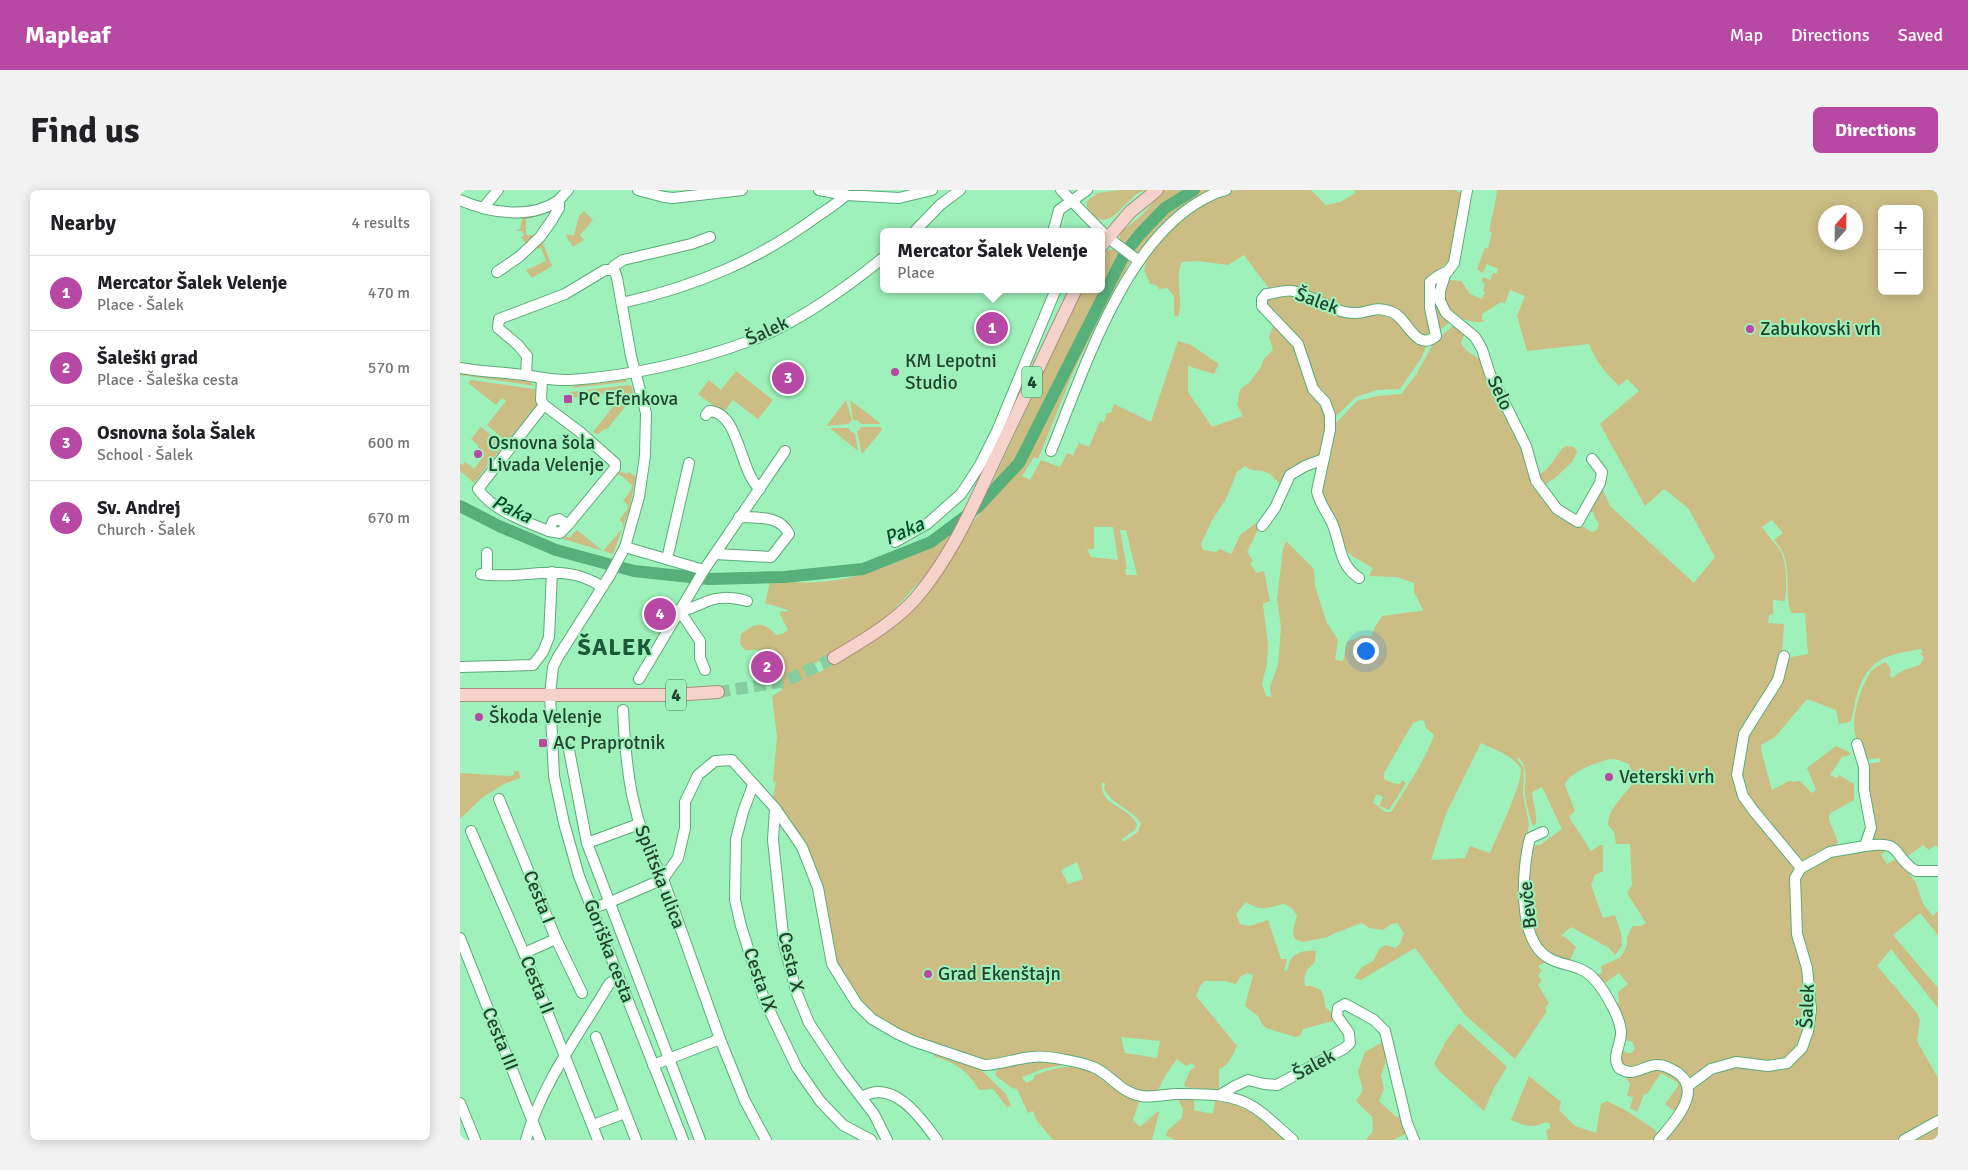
<!DOCTYPE html>
<meta charset="utf-8">
<style>
:root{--surface:#fff;--page:#f2f2f2;--text:#202124;--muted:#757577;--line:#e0e0e0;--accent:#b748a4}
body{margin:0;font-family:Signika,sans-serif;background:var(--page);color:var(--text)}
.controls{position:absolute;right:15px;top:15px;display:grid;overflow:hidden;border-radius:8px;box-shadow:0 2px 12px #0003}
.controls button{width:45px;height:45px;display:grid;place-items:center;padding:0;border:0;border-bottom:1px solid var(--line);background:var(--surface);color:var(--text);font:25px sans-serif}
.compass{position:absolute;left:1358px;top:15px;width:45px;height:45px;border-radius:50%;background:var(--surface);box-shadow:0 2px 12px #0003;rotate:21deg}
.you{position:absolute;left:905px;top:460px;width:18px;height:18px;margin:-12px;border:4px solid #fff;border-radius:50%;background:#1a73e8;box-shadow:0 0 0 8px #1a73e833}
.badge{display:grid;place-items:center;width:32px;height:32px;border-radius:50%;background:var(--accent);color:#fff;font-size:16px;font-weight:700}
.pin{position:absolute;translate:-50% -50%;border:2px solid #fff;box-shadow:0 1px 5px #0006}
.popup{position:absolute;left:420px;top:38px;width:225px;height:65px;box-sizing:border-box;display:grid;place-content:center;border-radius:8px;background:var(--surface);filter:drop-shadow(0 1px 4px #0005);font-size:16px;white-space:nowrap;color:var(--muted)}
.popup b{font-size:19px;color:var(--text)}
.popup::after{content:'';position:absolute;left:50%;top:100%;margin-left:-10px;border:10px solid transparent;border-top-color:var(--surface)}
.list{margin:0;padding:0;list-style:none}
h2{display:flex;justify-content:space-between;align-items:center;height:65px;margin:0;padding:0 20px;font-size:21px}
h2 small{font-size:16px;font-weight:400;color:var(--muted)}
.list li{display:grid;grid-template-columns:32px 1fr auto;gap:15px;align-items:center;box-sizing:border-box;height:75px;padding:0 20px;border-top:1px solid var(--line)}
.list b{display:block;font-size:19px;white-space:nowrap}
.list p{margin:0;font-size:16px;white-space:nowrap;color:var(--muted)}
.list em{font-size:16px;font-style:normal;color:var(--muted)}
.map{position:relative;flex:none;width:1478px;height:950px;overflow:hidden;border-radius:8px}
header{display:flex;align-items:center;gap:30px;box-sizing:border-box;height:70px;padding:0 25px;background:var(--accent);color:#fff}
header strong{font-size:24px}
nav{display:flex;gap:28px;margin-inline-start:auto;font-size:18px}
.intro{display:flex;align-items:center;justify-content:space-between;box-sizing:border-box;height:120px;padding:0 30px}
h1{margin:0;font-size:35px}
.button{padding:12px 22px;border-radius:8px;background:var(--accent);color:#fff;font-size:18px;font-weight:700}
main{display:flex;gap:30px;padding:0 30px}
aside{flex:1;background:var(--surface);border-radius:8px;box-shadow:0 2px 12px #0003}
.map>svg:first-child{display:block}
.green{fill:#ccbd85;fill-rule:evenodd}
.lines{fill:none;stroke-linecap:round;stroke-linejoin:round}
.river{stroke:#57af79;stroke-width:12}
.major-tunnel{stroke:#86ce9f;stroke-width:12;stroke-dasharray:12 6;stroke-linecap:butt}
.minor-casing{stroke:#5aab79;stroke-width:12}
.major-casing{stroke:#a78e7d;stroke-width:14}
.minor{stroke:#fff;stroke-width:10}
.major{stroke:#f5d3ca;stroke-width:12}
.poi-dot{fill:#b748a4;stroke:#9ff1bb;stroke-width:2}
.labels{text-anchor:middle;dominant-baseline:central;stroke-width:4;stroke-linejoin:round;paint-order:stroke}
.shield{fill:#9ff1bb;stroke:#487859;stroke-width:1}
.shield-label{font-size:18px;font-weight:bold;fill:#22442f}
.street-label{font-size:19px;fill:#22442f;stroke:#9ff1bb}
.poi-label{font-size:19px;fill:#22442f;stroke:#9ff1bb;text-anchor:start}
.water-label{font-size:20px;font-style:italic;fill:#054c29;stroke:#9ff1bb}
.district-label{font-size:24px;font-weight:bold;letter-spacing:1px;fill:#1b5a37;stroke:#9ff1bb}
</style>
<header>
<strong>Mapleaf</strong>
<nav><a>Map</a><a>Directions</a><a>Saved</a></nav>
</header>
<div class="intro"><h1>Find us</h1><a class="button">Directions</a></div>
<main>
<aside>
<h2>Nearby<small>4 results</small></h2>
<ul class="list">
<li><span class="badge">1</span><div><b>Mercator Šalek Velenje</b><p>Place · Šalek</p></div><em>470 m</em></li>
<li><span class="badge">2</span><div><b>Šaleški grad</b><p>Place · Šaleška cesta</p></div><em>570 m</em></li>
<li><span class="badge">3</span><div><b>Osnovna šola Šalek</b><p>School · Šalek</p></div><em>600 m</em></li>
<li><span class="badge">4</span><div><b>Sv. Andrej</b><p>Church · Šalek</p></div><em>670 m</em></li>
</ul>
</aside>
<div class="map">
<svg width="1478" height="950" viewBox="0 0 1478 950">
<rect width="100%" height="100%" fill="#9ff1bb"/>
<g class="green">
<path d="M660,0H687C667,2 652,44 633,25C628,20 626,18 627,11L638,3Z"/>
<path d="M704,0H729C703,16 683,34 665,57L660,54V43L682,25Z"/>
<path d="M738,0H758L681,60L674,64L671,62C690,34 710,18 738,0Z"/>
<path d="M777,0H851L866,15L880,12L896,3L894,0H995L1003,4L991,69L970,87L973,89L976,88L980,92C975,108 980,119 991,131L969,149L962,167L940,199L917,200L896,207L874,228L863,265L829,283L823,297C818,292 813,286 808,283C799,278 795,284 785,276L777,282L766,309L752,330L741,354L743,360L756,362L760,359L771,364L781,344L796,333L799,337L787,362L793,371L790,374L797,383L804,381L810,411L803,414L808,455L807,473L802,494L806,506L811,507L810,497L818,474L821,437L817,409L823,359L826,351L854,379L855,396L867,433L878,450L875,470L883,471L887,452L903,445L911,446L915,437L922,426L960,421L963,420L954,402V393L937,387L909,386L913,378L892,366L886,360L882,362L876,334L864,314L859,300L873,242L876,233L897,211L917,206L941,204L956,185L974,152L995,134L1006,141L1001,153C1006,162 1014,166 1024,171L1030,189L1064,257L1069,279L1076,285C1090,283 1095,264 1105,256L1114,257L1117,262L1112,272L1095,288L1086,294L1083,300C1091,318 1113,319 1120,335L1132,342L1137,340L1139,333L1136,330L1133,322L1126,321L1140,293L1150,316L1234,393L1255,367L1228,318L1204,299L1185,316L1140,234L1179,201L1167,189L1159,196C1146,183 1136,172 1129,154L1067,161L1057,126L1065,106L1050,100L1045,113L1041,112L1022,124V130L1026,131C1020,133 1016,132 1010,131C991,127 986,122 981,103L985,92L990,90L1001,91L1010,104L1022,109L1025,102L1023,101L1025,94L1022,92L1023,87L1030,90L1033,83H1037L1038,79L1027,74L1022,83L1017,79L1025,58H1028L1032,43L1029,41L1035,14L1037,0H1478V657L1475,655L1469,660L1463,655L1445,668L1437,656L1431,652L1409,654L1412,634L1405,594L1406,574L1420,572V568L1404,570L1402,563L1405,562L1403,558H1401C1399,554 1396,549 1395,544C1391,528 1401,496 1410,483C1414,477 1420,475 1426,472L1431,480L1430,486L1432,488L1444,480L1460,475L1464,468L1460,463H1463L1461,459C1426,465 1408,468 1397,505C1394,514 1394,525 1390,532L1379,534L1376,520L1347,509L1315,547L1301,555L1302,564L1312,600L1331,590L1332,592L1340,591L1352,603L1356,600L1347,578L1376,556L1391,563L1390,565L1382,567L1370,585L1377,588L1379,585L1394,594V610L1369,624V630L1378,652C1375,660 1352,670 1343,673C1332,669 1328,654 1318,646C1290,620 1277,603 1282,564C1283,555 1284,546 1288,538C1294,526 1304,518 1311,507C1319,494 1322,479 1331,467L1348,464L1345,423H1332L1330,420C1324,396 1334,370 1314,350L1323,343L1312,330L1302,337C1307,344 1312,350 1317,356C1328,368 1327,396 1325,411L1313,410V424L1309,425L1308,433L1324,434L1321,477L1317,489L1305,511L1283,541L1277,567V592L1279,600L1299,632L1327,660L1337,681H1342C1367,663 1396,656 1427,655L1429,658L1421,665L1427,674L1439,667L1453,683L1450,685L1456,693L1463,714L1473,726L1478,721V745L1460,723L1433,745L1478,798V818L1431,759L1417,776L1457,823L1460,830L1457,851L1478,888V927L1437,950H1201L1222,929L1234,894L1232,888C1221,884 1210,874 1199,872C1185,870 1178,883 1163,878L1157,868L1161,859L1167,863H1172L1175,858L1172,852L1163,849L1164,840L1155,816L1159,812L1158,802L1168,794L1159,783L1145,793L1150,805L1149,806L1134,785L1142,783L1141,776L1159,768L1162,765L1167,755V747L1173,736H1181L1186,733L1167,703L1172,695L1170,654H1156L1154,642L1148,635C1148,619 1165,604 1174,592L1169,574C1164,573 1158,569 1153,569C1141,570 1108,582 1105,595L1115,621L1109,627L1131,661L1140,655H1143V681L1135,685L1131,695L1143,728L1155,725L1161,743L1162,756L1155,765L1149,758L1111,737L1101,746L1105,747L1116,757L1108,774C1097,770 1085,767 1078,757C1063,738 1065,681 1069,658L1070,656L1080,655L1102,639L1082,597L1072,602C1073,613 1077,622 1076,634L1073,636C1070,627 1066,615 1065,605C1064,590 1070,579 1058,567L1057,569L1064,578L1063,605L1069,633L1063,688L1065,724L1069,744L1073,757L1088,771L1078,776L1082,781L1078,785L1082,791L1078,795L1089,813L1085,818L1087,821L1055,869L1005,825L955,758L901,790L894,788L902,777L913,771L920,758L926,755L935,758L940,754L944,743L937,733L931,734L923,740L909,738L902,733C897,735 871,744 868,747L843,752L835,749C831,740 835,735 837,726L832,718L824,714C807,717 803,723 786,712L776,724L780,734L790,736L808,730L821,769H827L824,781L828,780C829,763 842,760 856,761L855,772C846,781 843,784 845,796H851L861,800L864,807L865,817L874,825L873,831L843,839L840,846L835,847L806,838L802,834L798,826L785,816L793,785L787,783L780,787L776,794L765,791H745L740,796L736,806L777,856C772,866 769,876 759,879V898L755,901L725,897L724,894L731,879L736,877L732,873L726,876L717,869L705,886L698,900L685,905L669,901L659,895L632,872L586,864L573,863L535,873H524L483,858L449,848L411,826L395,809L374,773L359,697L343,654L312,612L316,592L313,591L317,547L312,506L322,500C319,487 317,462 300,460C295,459 290,461 285,460L280,454L281,444C296,432 303,431 316,445L322,444L328,440L320,424L321,421L327,422L328,420L305,413L310,392C327,392 344,393 361,392C408,388 452,367 494,344L473,377L430,424L398,448L352,475L358,483L407,454L441,427L473,393L515,329L530,313L559,278L578,243L655,85L668,65L671,67L670,72L640,127L612,185L578,269L574,267L562,286L570,290L581,270L600,277L607,263L613,265L619,253L629,257L640,231L644,232L647,223H651L654,214L691,232L718,151L731,155L759,174L754,184L728,176V202L752,237L783,226L777,215L780,200L785,195L789,193L801,177L804,169L813,160L809,147L816,128L803,116L804,110L810,100L784,65L768,75L738,71L722,72C714,86 724,110 718,127L714,125V106L707,98L699,99L696,95L690,94L684,80C692,41 738,6 777,0ZM1422,19H1459V101H1422ZM1366,22H1396V52H1366ZM634,337H653L658,370L631,367L627,359H634ZM660,340H666L677,385H666L665,380L667,379ZM961,530L964,531L966,538L974,545C964,572 947,597 931,622H925L913,612L917,604L923,607L919,616L929,620L946,593L942,590L940,594L932,593L924,589V583L953,533ZM1021,553C1033,559 1052,565 1060,577C1067,585 1035,650 1030,663L1010,656L1005,668L971,670L986,624ZM642,593H645L644,599C653,615 671,619 681,633L678,642L663,652L662,649L675,640L677,635C670,616 640,617 642,593ZM617,672L623,689L608,694L601,680ZM661,847L700,851L697,868L665,863Z"/>
<path d="M124,21L133,30L120,45L124,50L113,57L110,52L111,51L109,52L106,45H114L119,26Z"/>
<path d="M63,25L74,26L73,28L66,29V45H74V49L67,55L61,47L64,45L62,41H55L60,39Z"/>
<path d="M82,51L92,76L72,88L66,80L86,71L81,58L78,59L75,54Z"/>
<path d="M657,58L662,61C646,90 628,121 615,153C593,206 570,264 527,304L623,99H641V70L646,61Z"/>
<path d="M0,181L65,188L75,196L0,185Z"/>
<path d="M276,181L313,210L298,229L273,210L263,223L238,204L249,190L261,200Z"/>
<path d="M164,189L167,190L166,192L112,198L117,194Z"/>
<path d="M11,190L75,199L77,215L47,252L27,235L46,211L42,208L36,215L8,193Z"/>
<path d="M169,195L172,197L174,206L147,239H145L138,244L133,242L152,218L154,213L142,203L133,213L123,206L120,209L115,207L107,217L106,213H109L111,207L110,202Z"/>
<path d="M386,210L392,230L388,234L368,236L367,235Z"/>
<path d="M390,210L420,233L419,234H401L397,230H393Z"/>
<path d="M21,237L44,255L14,293L0,281V273L3,275L5,272L14,279L24,266L18,261V255L11,249Z"/>
<path d="M401,237H421L422,240L402,264L397,242Z"/>
<path d="M370,238H388L391,242L395,243L398,261Z"/>
<path d="M162,282L167,284L169,282L176,287L169,321L153,364L100,348L103,344L109,348L117,340L143,361L162,339L163,333L159,330L167,320L168,315L163,311L171,300L172,295L159,284L155,287L156,283Z"/>
<path d="M54,581H59L60,588L44,594L23,607L0,629V583L50,586L54,585Z"/>
<path d="M999,833L1047,877L1034,898L1024,921L980,882L974,874L986,851Z"/>
<path d="M921,853L925,855V874L921,886L924,899L919,911L936,927L942,926L949,942L933,950H906L913,941L912,927L896,911L903,900L898,882L905,862Z"/>
<path d="M476,861L519,878L546,904L551,916L547,917L533,899L519,900C508,881 495,872 473,866Z"/>
<path d="M567,870L602,873L603,875L583,879L562,887L566,893L574,889V886C590,878 611,875 629,878L680,909L673,930L680,937L698,921L699,923L692,950H593L577,931L573,921L568,923L557,899L552,898L536,886V881L540,878Z"/>
<path d="M1191,878L1210,881L1226,897L1217,923L1205,914L1218,896V893L1201,883L1187,904H1184L1177,922L1170,918L1173,907L1167,906L1170,894L1165,886Z"/>
<path d="M1069,886L1101,912L1099,920L1115,936L1136,943L1141,914L1147,911L1167,921L1194,939L1197,943L1194,950H1085L1088,949L1086,941L1090,938V934L1086,932C1073,939 1065,936 1051,930Z"/>
<path d="M716,906L734,908V920L753,924L756,906L789,917L830,950H715L706,946L708,940L722,928L723,919Z"/>
<path d="M1478,933V950H1449Z"/>
</g>
<g class="lines">
<path class="river" d="M0,316L39,336L96,360L174,381L249,389L324,387L403,379L471,352L518,317L559,273L665,63L680,44L705,18L734,0"/>
<path class="major-tunnel" d="M258,502L326,491L374,468"/>
<defs>
<g id="minor">
<path d="M178,0L204,7L213,8L282,0"/>
<path d="M359,0L386,5L439,8L472,0"/>
<path d="M601,0L647,47L679,71"/>
<path d="M1007,0L994,73L985,85L980,101V111L986,123L1015,147L1022,159L1030,184L1066,256L1076,291L1097,319L1118,332L1140,293L1142,282L1132,269"/>
<path d="M0,10C30,23 71,30 99,10"/>
<path d="M23,18L38,0"/>
<path d="M454,42L480,15L500,0"/>
<path d="M593,42L599,20L627,0"/>
<path d="M151,80L155,82L157,88L171,166L186,223L185,266L179,307L165,357L150,385L98,467L93,477L90,505L94,586L104,633L119,686L223,950"/>
<path d="M37,82L59,67L80,47L92,30L99,18V10L108,0"/>
<path d="M162,113C236,96 297,71 359,25C368,19 378,13 386,5"/>
<path d="M0,178C21,182 43,182 64,185C79,187 94,191 110,190C172,186 236,171 295,149C338,132 387,97 423,68"/>
<path d="M66,185L67,166L58,155L38,138L39,129L105,104L145,80H151L154,76L163,70L231,54L250,47"/>
<path d="M82,189L81,210L84,215L120,242L155,273V278L108,335L100,343L89,341L93,331L99,329L108,335"/>
<path d="M84,215L18,299C32,320 66,332 89,341"/>
<path d="M246,225L249,221C280,222 279,282 300,299"/>
<path d="M591,261C624,181 663,54 742,10C749,6 758,1 766,0"/>
<path d="M802,336L815,318L830,285L845,276L864,269"/>
<path d="M435,352L467,334L501,304L520,275L537,241L596,99"/>
<path d="M165,357L244,380"/>
<path d="M27,363V385"/>
<path d="M255,364L311,367L329,344C320,325 298,328 279,327"/>
<path d="M207,369L229,273"/>
<path d="M21,384C62,391 104,370 142,397"/>
<path d="M899,388C878,374 881,353 872,333C867,322 859,313 857,301L870,240V225L865,212L853,199L838,154L802,116V109L806,104C815,104 825,99 833,101C854,106 873,123 895,123C909,123 914,115 932,122C948,128 955,163 976,146L970,118V92L978,86L988,81"/>
<path d="M219,420C229,420 234,417 243,413C258,406 271,407 287,411"/>
<path d="M219,420L240,451V468L245,480"/>
<path d="M1324,466L1318,490L1284,544L1277,585L1283,606L1293,620L1341,678"/>
<path d="M0,477L73,475L83,462L89,447L92,382"/>
<path d="M179,489L244,380L325,261"/>
<path d="M163,520C166,582 172,633 203,689L260,849"/>
<path d="M109,560L127,653L240,950"/>
<path d="M293,595L283,622L276,649L275,710L281,736L304,809L337,878L360,911L383,935L411,950"/>
<path d="M39,609L96,749L122,803"/>
<path d="M315,618L313,650L324,754L336,801L349,833L381,881L414,924L427,950"/>
<path d="M11,641L64,763L138,950"/>
<path d="M1083,642L1070,648C1062,678 1057,748 1087,767C1097,774 1109,774 1120,779C1135,785 1145,802 1152,816C1156,823 1160,832 1161,841C1162,854 1151,866 1159,878C1174,888 1182,876 1196,875C1204,874 1212,879 1218,883C1244,902 1212,934 1199,950"/>
<path d="M127,653L179,634"/>
<path d="M1405,656C1445,650 1430,665 1456,681H1478"/>
<path d="M132,718L148,713L203,689L218,668L225,638V612L238,585L255,571L272,570L315,618L342,657L358,698L372,774L397,814L412,829L436,843L453,851L524,875C541,875 556,868 573,867C585,865 621,872 633,877C651,884 659,902 681,906C692,908 706,904 718,904C745,904 773,903 795,918C809,927 821,940 833,950"/>
<path d="M0,748L80,950"/>
<path d="M64,763L96,749"/>
<path d="M136,847L176,950"/>
<path d="M193,875L260,849L285,911L306,950"/>
<path d="M1228,896L1251,879L1276,872L1308,876L1327,873L1342,858L1348,841L1351,820L1347,778L1337,744L1335,688L1341,678L1370,662L1405,656L1411,638L1404,600V577L1397,554"/>
<path d="M760,905L775,896L788,890L804,894L817,895L885,858L890,853L889,843L877,826L878,818L885,814L914,830L925,841L947,933L954,950"/>
<path d="M402,907C433,888 461,928 477,950"/>
<path d="M0,913L15,950"/>
<path d="M133,935L165,923"/>
<path d="M66,950C81,895 120,843 149,794L158,787"/>
<path d="M1444,950L1478,931"/>
</g>
<g id="major">
<path d="M641,56L670,22L697,0"/>
<path d="M374,468C402,451 434,433 456,408C492,366 513,316 536,267C563,211 589,155 616,99"/>
<path d="M0,505H213L258,502"/>
</g>
</defs>
<use href="#minor" class="minor-casing"/>
<use href="#major" class="major-casing"/>
<use href="#minor" class="minor"/>
<use href="#major" class="major"/>
</g>
<g class="poi-dot">
<circle cx="1290" cy="139" r="5"/>
<circle cx="435" cy="182" r="5"/>
<rect x="103" y="204" width="10" height="10" rx="2.5"/>
<circle cx="18" cy="264" r="5"/>
<circle cx="19" cy="527" r="5"/>
<rect x="78" y="548" width="10" height="10" rx="2.5"/>
<circle cx="1149" cy="587" r="5"/>
<circle cx="468" cy="784" r="5"/>
</g>
<g class="labels">
<g class="shield">
<rect x="562" y="176.5" width="20" height="31" rx="4"/>
<rect x="206" y="489.5" width="20" height="31" rx="4"/>
</g>
<g class="shield-label">
<text x="572" y="192">4</text>
<text x="216" y="505">4</text>
</g>
<g class="street-label">
<text transform="translate(857 111) rotate(20)">Šalek</text>
<text transform="translate(307 141) rotate(-25)">Šalek</text>
<text transform="translate(1040 203) rotate(65)">Selo</text>
<text transform="translate(200 687) rotate(69)">Splitska ulica</text>
<text transform="translate(79 707) rotate(68)">Cesta I</text>
<text transform="translate(1068 715) rotate(-96)">Bevče</text>
<text transform="translate(149 761) rotate(69)">Goriška cesta</text>
<text transform="translate(331 772) rotate(77)">Cesta X</text>
<text transform="translate(300 790) rotate(71)">Cesta IX</text>
<text transform="translate(77 795) rotate(68)">Cesta II</text>
<text transform="translate(1347 816) rotate(-88)">Šalek</text>
<text transform="translate(40 849) rotate(68)">Cesta III</text>
<text transform="translate(854 875) rotate(-28)">Šalek</text>
</g>
<g class="poi-label">
<text x="1300" y="139">Zabukovski vrh</text>
<text x="445" y="171">KM Lepotni<tspan x="445" dy="22">Studio</tspan></text>
<text x="118" y="209">PC Efenkova</text>
<text x="28" y="253">Osnovna šola<tspan x="28" dy="22">Livada Velenje</tspan></text>
<text x="29" y="527">Škoda Velenje</text>
<text x="93" y="553">AC Praprotnik</text>
<text x="1159" y="587">Veterski vrh</text>
<text x="478" y="784">Grad Ekenštajn</text>
</g>
<g class="water-label">
<text transform="translate(52 319) rotate(25)">Paka</text>
<text transform="translate(444 341) rotate(-24)">Paka</text>
</g>
<g class="district-label">
<text x="155" y="457">ŠALEK</text>
</g>
</g>
</svg>
<div class="controls">
<button>+</button>
<button>−</button>
</div>
<svg class="compass" viewBox="-18 -18 36 36"><path d="M0-13l5 13h-10z" fill="#e53935"/><path d="M0 13l5-13h-10z" fill="#757577"/></svg>
<div class="you"></div>
<div class="pin badge" style="left:532px;top:138px">1</div>
<div class="popup"><b>Mercator Šalek Velenje</b>Place</div>
<div class="pin badge" style="left:307px;top:477px">2</div>
<div class="pin badge" style="left:328px;top:188px">3</div>
<div class="pin badge" style="left:200px;top:424px">4</div>
</div>
</main>
